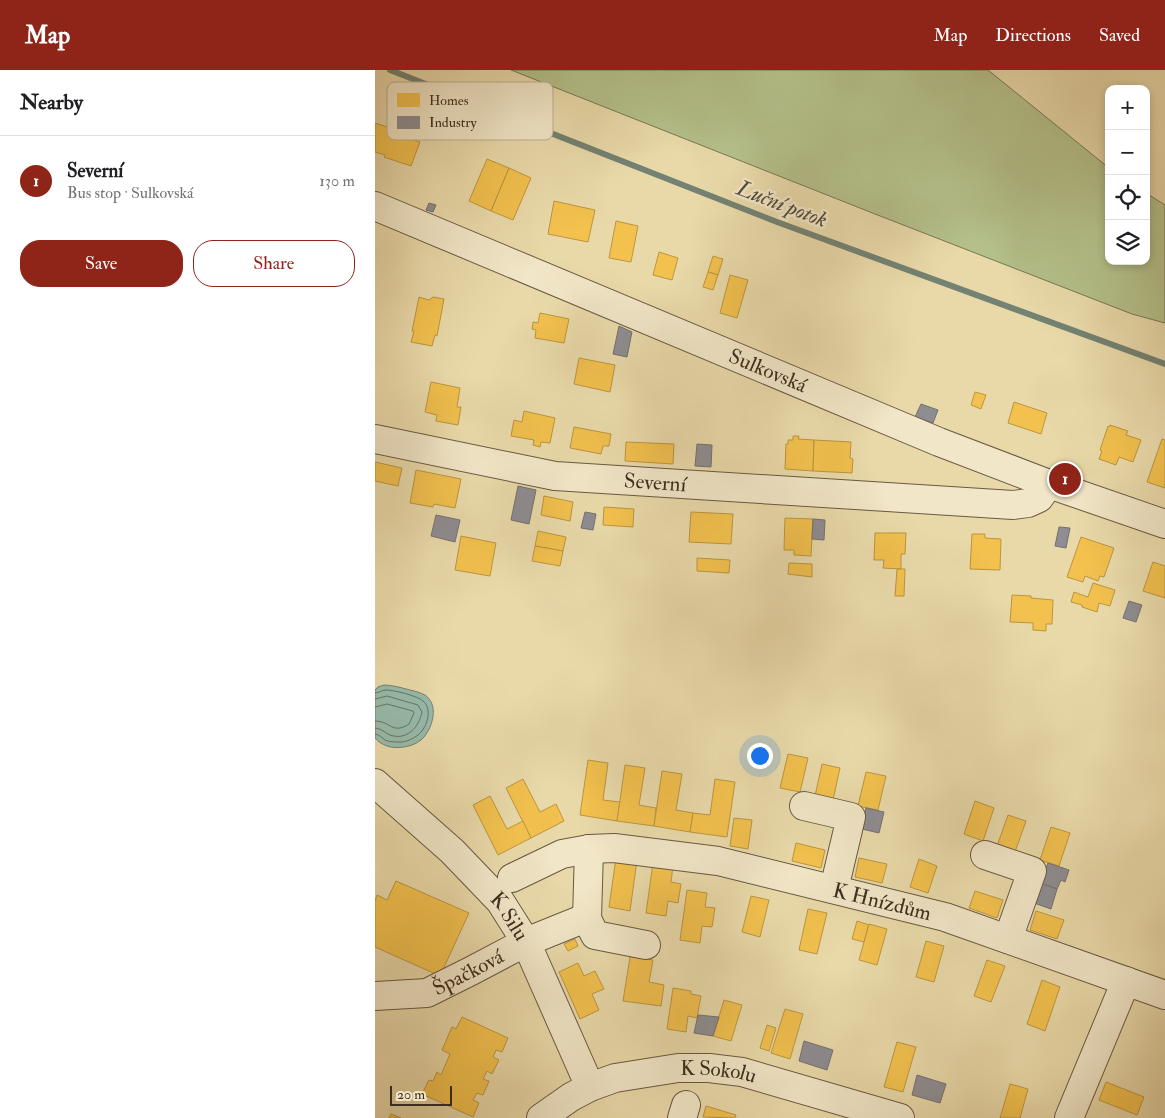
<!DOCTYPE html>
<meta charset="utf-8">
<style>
:root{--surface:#fff;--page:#f6f6f6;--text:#202124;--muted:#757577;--line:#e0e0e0;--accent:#8f2418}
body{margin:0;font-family:"IM FELL Double Pica",serif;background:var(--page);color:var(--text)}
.controls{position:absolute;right:15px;top:15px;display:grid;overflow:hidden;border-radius:10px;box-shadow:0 2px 8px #0003}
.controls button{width:45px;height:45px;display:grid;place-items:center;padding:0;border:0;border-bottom:1px solid var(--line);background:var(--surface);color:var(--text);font:25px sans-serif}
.scale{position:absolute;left:15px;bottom:12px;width:62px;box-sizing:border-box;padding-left:5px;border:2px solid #3e2e1e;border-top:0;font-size:14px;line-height:18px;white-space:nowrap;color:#3e2e1e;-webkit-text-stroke:4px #f1e6c7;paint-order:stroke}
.you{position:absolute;left:384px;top:685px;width:18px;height:18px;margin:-12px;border:4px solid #fff;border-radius:50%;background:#1a73e8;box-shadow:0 0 0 8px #1a73e833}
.badge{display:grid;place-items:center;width:32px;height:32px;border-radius:50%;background:var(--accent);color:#fff;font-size:16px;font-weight:700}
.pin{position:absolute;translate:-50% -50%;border:2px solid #fff;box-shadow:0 1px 5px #0006}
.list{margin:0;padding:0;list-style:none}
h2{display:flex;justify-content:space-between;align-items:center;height:65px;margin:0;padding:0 20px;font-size:21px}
h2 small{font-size:16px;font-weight:400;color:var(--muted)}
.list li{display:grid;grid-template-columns:32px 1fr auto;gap:15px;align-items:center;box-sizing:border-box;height:90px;padding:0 20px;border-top:1px solid var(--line)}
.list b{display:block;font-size:19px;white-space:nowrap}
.list p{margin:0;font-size:16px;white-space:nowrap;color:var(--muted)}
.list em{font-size:16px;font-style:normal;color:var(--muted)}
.actions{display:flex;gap:10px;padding:15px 20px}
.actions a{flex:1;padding:11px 0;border:1px solid var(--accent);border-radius:20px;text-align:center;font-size:18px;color:var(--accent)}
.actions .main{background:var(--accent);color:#fff}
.icon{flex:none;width:28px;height:28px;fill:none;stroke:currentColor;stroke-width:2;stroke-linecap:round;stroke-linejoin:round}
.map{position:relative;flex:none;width:790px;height:1048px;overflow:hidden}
header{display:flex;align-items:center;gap:30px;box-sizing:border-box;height:70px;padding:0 25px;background:var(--accent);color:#fff}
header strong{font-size:24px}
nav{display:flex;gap:28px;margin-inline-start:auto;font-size:18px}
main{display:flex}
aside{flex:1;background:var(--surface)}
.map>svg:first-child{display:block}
.green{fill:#b4c08a;stroke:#797754}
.water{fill:#97baaa;stroke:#738272}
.homes{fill:#f2c14e;stroke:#bc9540}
.industry{fill:#8d8d92;stroke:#75706f}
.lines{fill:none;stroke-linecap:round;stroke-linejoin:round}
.shore{stroke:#6a7464;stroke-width:1}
.stream{stroke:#738272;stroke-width:6}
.minor-casing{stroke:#695941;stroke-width:30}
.minor{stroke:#f1e6c7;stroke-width:28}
.labels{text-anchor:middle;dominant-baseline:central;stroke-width:5;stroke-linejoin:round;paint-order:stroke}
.street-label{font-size:21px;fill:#3e2e1e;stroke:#f1e6c7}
.water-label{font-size:22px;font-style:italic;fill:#504a3a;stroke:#f1e6c7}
.key{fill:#f1e6c7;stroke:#bbaf94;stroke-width:1}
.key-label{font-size:14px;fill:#3e2e1e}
</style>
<header>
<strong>Map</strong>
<nav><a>Map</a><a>Directions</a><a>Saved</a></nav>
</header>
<main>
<aside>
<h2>Nearby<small></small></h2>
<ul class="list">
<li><span class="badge">1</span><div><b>Severní</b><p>Bus stop · Sulkovská</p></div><em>130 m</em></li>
</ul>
<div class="actions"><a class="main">Save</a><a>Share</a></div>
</aside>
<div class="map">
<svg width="790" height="1048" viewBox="0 0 790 1048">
<rect width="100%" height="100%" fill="#e9d9a9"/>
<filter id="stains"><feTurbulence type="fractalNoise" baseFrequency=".004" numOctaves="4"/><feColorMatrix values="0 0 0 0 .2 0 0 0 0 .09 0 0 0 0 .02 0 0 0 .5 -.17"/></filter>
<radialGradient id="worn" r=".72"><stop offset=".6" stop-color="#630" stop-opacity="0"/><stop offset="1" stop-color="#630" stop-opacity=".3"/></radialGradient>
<path class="green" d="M136,0H613L734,98V191H771V123L790,135V253L757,244L500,144Z"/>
<path class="water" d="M9,615C18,615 27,618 35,620C40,621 46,623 50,625C64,635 58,656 49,667C40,678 17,681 6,673C3,672 2,669 0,668V620L3,617Z"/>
<g class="homes">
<path d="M0,53L19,59L18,63L45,72L36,96L9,87L10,85L0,82Z"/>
<path d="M112,89L134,98L116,141L94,131Z"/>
<path d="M134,98L156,108L138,150L116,141Z"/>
<path d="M179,131L220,140L213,172L173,164Z"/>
<path d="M241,151L263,156L256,192L234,188Z"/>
<path d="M284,182L303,188L297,210L278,205Z"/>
<path d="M338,186L348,189L343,205L333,202Z"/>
<path d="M333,202L343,205L338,220L328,217Z"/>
<path d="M355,205L373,210L362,248L345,243Z"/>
<path d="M44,227L54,230L58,227L69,229L62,266L60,265L57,276L36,272L39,261H37Z"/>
<path d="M165,243L194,249L189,273L160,268L161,260L157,259L158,252L163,253Z"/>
<path d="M204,288L240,295L235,322L199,314Z"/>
<path d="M56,312L85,318L82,337H86L83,355L61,351L62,345L50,342Z"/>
<path d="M600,322L611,325L606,339L596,335Z"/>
<path d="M639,332L672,343L666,364L633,353Z"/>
<path d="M149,341L180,348L175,373L166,372L165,377L158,375L159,370L136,366L139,350L147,352Z"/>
<path d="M735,355L753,361L751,365L766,370L758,392L744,387L741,395L724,389L727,381L725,380L733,356L734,357Z"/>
<path d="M199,357L236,364L234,376H228L226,384L195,378Z"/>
<path d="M418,366H424L423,369L439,370L438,401L410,399L411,374H413V370H418Z"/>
<path d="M787,369L790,370V418L772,412Z"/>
<path d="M439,370L476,372L475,388L478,389L477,403L438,401Z"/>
<path d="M251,372L299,374L298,394L250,391Z"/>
<path d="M0,392L27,398L23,416L0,411Z"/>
<path d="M41,400L86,409L80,438L59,434L58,437L35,433Z"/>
<path d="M692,404L706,408L704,414L691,410Z"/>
<path d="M169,426L198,432L195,451L166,445Z"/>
<path d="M229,437L259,439L258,457L228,455Z"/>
<path d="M316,442L358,444L356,474L314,472Z"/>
<path d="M410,448L438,449L436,486L419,485V480H409Z"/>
<path d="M163,461L191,467L188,481L160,476Z"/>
<path d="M500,463H531L530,484H526V499L508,498L509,490H499Z"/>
<path d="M597,464H610V468L626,469L625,500L595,499Z"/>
<path d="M86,466L121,473L115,506L80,500Z"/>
<path d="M706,467L739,478L729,507L725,506L723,511L710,506L708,512L692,507Z"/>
<path d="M160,476L188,481L185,496L157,491Z"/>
<path d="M322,488L355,490L354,503L322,501Z"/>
<path d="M778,492L790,496V528L768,521Z"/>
<path d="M414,493L437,494V507L413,504Z"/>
<path d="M522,499H530L529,526H520Z"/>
<path d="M718,513L740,520L735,536L724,533L722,542L707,537V535L696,532L699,522L713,527Z"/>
<path d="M637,525L656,526V528L678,530L677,554H671V561L658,560V553L635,552Z"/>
<path d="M413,684L433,688L425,722L405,718Z"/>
<path d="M213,690L233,693L228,730L245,732L242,751L205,745Z"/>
<path d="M447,694L465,698L458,730L440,726Z"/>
<path d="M250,695L270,698L264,735L281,738L279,756L242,751Z"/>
<path d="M287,701L307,704L301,740L318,743L315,762L279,756Z"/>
<path d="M491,702L511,706L503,740L483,736Z"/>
<path d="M148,709L165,742L181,734L189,751L156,768L131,718Z"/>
<path d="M340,709L360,712L352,767L315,762L318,743L335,745Z"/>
<path d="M115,726L132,759L148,751L156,768L123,785L98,735Z"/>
<path d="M600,731L619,738L608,771L589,764Z"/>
<path d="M633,745L651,751L640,782L622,776Z"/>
<path d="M359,748L377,750L373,779L355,776Z"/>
<path d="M676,757L695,763L684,796L665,790Z"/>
<path d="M421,773L450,780L446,798L417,791Z"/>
<path d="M241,788L262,790L255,841L234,837Z"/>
<path d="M484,788L512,794L507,813L480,807Z"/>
<path d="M544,789L562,796L553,823L535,817Z"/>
<path d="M278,793L298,796L296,812L306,814L303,833L293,831L291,846L271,843Z"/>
<path d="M21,811L94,843L65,906L0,877V831L2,825L12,830Z"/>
<path d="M312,820L332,823L330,837L340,838L337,857L327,856L325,873L305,870Z"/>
<path d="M600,821L628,830L622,848L594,838Z"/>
<path d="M376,826L394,830L385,867L367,862Z"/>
<path d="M433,839L452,843L442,884L424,880Z"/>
<path d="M661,841L689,850L682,869L655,860Z"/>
<path d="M482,851L494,855L489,872L477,869Z"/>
<path d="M494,854L512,859L502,895L484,890Z"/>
<path d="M200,869L203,876L193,881L189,874Z"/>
<path d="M551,871L569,876L559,912L541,907Z"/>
<path d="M255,887L278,890L274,912L289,915L286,936L248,931Z"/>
<path d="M612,890L630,896L616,932L599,926Z"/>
<path d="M203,893L209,906L220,901L229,919L217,924L224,940L205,949L184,902Z"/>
<path d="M667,910L685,917L670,961L652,954Z"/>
<path d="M298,918L316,921V924L326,926L322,948L313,946L311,962L292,959Z"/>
<path d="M349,930L367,935L356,971L338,966Z"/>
<path d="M410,939L428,944L415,989L396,983Z"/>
<path d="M87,947L133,968L127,982L121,980L118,987L124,990L117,1004L112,1001L108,1009L114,1011L108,1025L102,1023L98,1030L104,1033L98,1047L47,1024L54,1010L58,1011L62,1002L66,1005L75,984L67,980L77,957L81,959Z"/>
<path d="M392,955L401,958L394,981L385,978Z"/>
<path d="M522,972L541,977L528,1022L509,1017Z"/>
<path d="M731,1012L769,1027L762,1045L724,1030Z"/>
<path d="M635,1014L653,1019L645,1048H625Z"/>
<path d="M331,1036L361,1045L360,1048L328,1047Z"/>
<path d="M16,1044L26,1048H14Z"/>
</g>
<g class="industry">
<path d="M54,133L61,135L58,142L51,140Z"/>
<path d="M244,256L257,262L252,287L238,284Z"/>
<path d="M546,334L563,340L558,353L540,347Z"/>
<path d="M322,374L337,375L336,397L320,396Z"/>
<path d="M143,416L161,420L154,454L136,450Z"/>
<path d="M210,442L221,444L218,460L206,458Z"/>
<path d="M61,445L85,450L80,472L56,466Z"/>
<path d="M438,449L450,450L449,470L437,469Z"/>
<path d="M684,457L695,458L691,478L680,476Z"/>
<path d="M754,531L767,535L761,552L748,548Z"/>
<path d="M491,738L509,742L504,763L487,759Z"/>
<path d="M673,793L694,800L690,812L686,810L682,819L665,813Z"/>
<path d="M665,813L682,819L676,839L659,833Z"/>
<path d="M323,945L344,947L338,966L319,963Z"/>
<path d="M429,971L458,980L452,1000L424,991Z"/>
<path d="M542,1005L571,1014L565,1033L537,1025Z"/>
</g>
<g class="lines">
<g class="shore">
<path d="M0,623C4,623 7,620 11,620C19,620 43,626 48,631C58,639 52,658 43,665C38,669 31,672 25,672C20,672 14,672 10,670C6,667 5,665 0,664"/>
<path d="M0,629L12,626L43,635L47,642C44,657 32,671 15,665C9,662 7,659 0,658"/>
<path d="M0,637L12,634L38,641L39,643L34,654C17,665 16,651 0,651"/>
</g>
<path class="stream" d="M15,0L402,152L790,294"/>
<defs>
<g id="minor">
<path id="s1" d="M0,136L564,372L674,414L790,454"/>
<path id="s2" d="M0,369L180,406L638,435L653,433L664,428L674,414"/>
<path id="s3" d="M0,713L77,781L125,831L151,872L215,1017"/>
<path d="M429,736L476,747L459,819"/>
<path id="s4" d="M214,779L239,778L343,791L570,847L790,925"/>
<path d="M610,785L657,801L633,869"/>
<path d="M137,808L187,784L214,779L212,849"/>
<path id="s5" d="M0,926L52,923L96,901L151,872L203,851L212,849L220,865L271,875"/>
<path id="s6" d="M166,1048L196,1027L215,1017L240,1008L303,998H334L367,1002L525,1048"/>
<path d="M307,1048L311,1035"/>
<path d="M694,1048L751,911"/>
</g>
</defs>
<use href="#minor" class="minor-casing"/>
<use href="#minor" class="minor"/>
</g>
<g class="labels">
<g class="street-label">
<text stroke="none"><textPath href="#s1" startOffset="426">Sulkovská</textPath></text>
<text stroke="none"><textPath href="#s2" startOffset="284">Severní</textPath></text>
<text stroke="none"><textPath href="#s4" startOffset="299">K Hnízdům</textPath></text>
<text stroke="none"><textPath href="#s3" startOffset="190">K Silu</textPath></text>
<text stroke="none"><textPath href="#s5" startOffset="98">Špačková</textPath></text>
<text stroke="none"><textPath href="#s6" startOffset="189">K Sokolu</textPath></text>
</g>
<g class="water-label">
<text transform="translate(407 134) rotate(21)">Luční potok</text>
</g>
</g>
<rect x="12" y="12" width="166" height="58" rx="8" class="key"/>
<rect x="22" y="23" width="23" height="14" fill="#f2c14e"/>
<rect x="22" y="46" width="23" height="13" fill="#8d8d92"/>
<g class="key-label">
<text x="54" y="35">Homes</text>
<text x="54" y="57">Industry</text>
</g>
<rect width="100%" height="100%" filter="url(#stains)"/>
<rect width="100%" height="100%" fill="url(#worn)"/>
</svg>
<div class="controls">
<button>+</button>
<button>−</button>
<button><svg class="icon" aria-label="locate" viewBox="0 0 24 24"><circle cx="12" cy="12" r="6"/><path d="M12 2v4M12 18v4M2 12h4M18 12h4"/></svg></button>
<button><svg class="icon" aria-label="layers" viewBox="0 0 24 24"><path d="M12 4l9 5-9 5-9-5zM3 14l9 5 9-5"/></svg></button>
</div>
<div class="scale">20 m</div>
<div class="you"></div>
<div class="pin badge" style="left:690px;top:409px">1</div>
</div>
</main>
